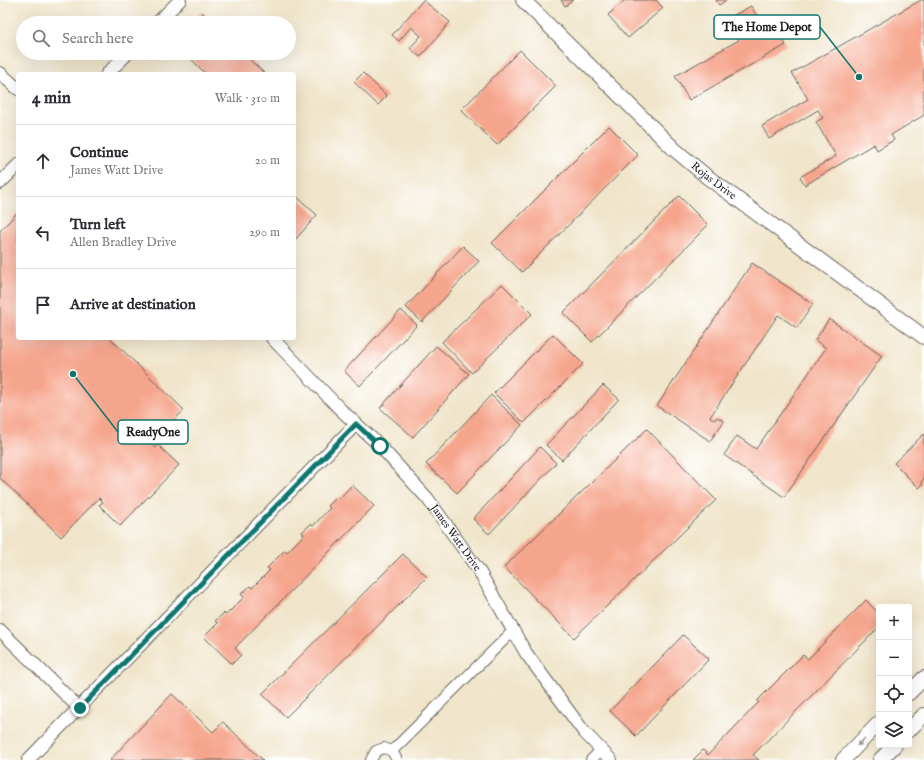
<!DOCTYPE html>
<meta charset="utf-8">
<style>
:root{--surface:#fff;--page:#f7f7f7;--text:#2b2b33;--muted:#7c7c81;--line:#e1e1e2}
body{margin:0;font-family:"IM FELL English",serif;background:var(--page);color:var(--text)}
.controls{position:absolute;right:12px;bottom:12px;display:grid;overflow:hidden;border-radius:4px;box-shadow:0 4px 16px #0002}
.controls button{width:36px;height:36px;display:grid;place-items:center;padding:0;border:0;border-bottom:1px solid var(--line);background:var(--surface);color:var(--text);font:20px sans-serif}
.stop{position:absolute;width:12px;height:12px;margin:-9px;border:3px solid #0f766e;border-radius:50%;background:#fff}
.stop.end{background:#0f766e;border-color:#fff;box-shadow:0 1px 4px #0008}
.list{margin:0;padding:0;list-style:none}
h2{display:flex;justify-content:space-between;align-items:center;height:52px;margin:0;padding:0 16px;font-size:17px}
h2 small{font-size:13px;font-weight:400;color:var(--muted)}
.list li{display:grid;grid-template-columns:26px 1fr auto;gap:12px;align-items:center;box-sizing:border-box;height:72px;padding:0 16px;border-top:1px solid var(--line)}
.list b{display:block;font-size:15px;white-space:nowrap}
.list p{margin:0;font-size:13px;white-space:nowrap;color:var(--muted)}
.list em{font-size:13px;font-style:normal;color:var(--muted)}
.icon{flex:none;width:22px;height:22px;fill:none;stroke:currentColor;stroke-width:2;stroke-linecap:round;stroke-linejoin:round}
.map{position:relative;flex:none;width:924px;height:760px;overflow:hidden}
.search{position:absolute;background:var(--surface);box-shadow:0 4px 16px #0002;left:16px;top:16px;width:280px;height:44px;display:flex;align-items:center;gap:10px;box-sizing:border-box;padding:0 14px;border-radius:22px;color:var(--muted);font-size:15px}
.panel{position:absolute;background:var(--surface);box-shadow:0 4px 16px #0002;left:16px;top:72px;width:280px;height:268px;border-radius:4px}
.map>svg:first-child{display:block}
.building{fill:#f6a58d}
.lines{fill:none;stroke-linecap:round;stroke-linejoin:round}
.minor-casing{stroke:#666259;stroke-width:12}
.tertiary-casing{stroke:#666259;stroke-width:14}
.secondary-casing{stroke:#666259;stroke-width:16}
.minor{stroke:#fff;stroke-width:10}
.tertiary{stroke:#fff;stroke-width:12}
.secondary{stroke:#fff;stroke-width:14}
.oneway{fill:#999}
.route{stroke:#0f766e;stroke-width:5}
.labels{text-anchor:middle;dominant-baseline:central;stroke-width:3;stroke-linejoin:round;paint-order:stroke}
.street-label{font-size:11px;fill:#1c1c1c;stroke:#fff}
.leader{fill:none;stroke:#0f766e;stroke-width:1.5}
.callout-dot{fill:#0f766e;stroke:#fff;stroke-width:1.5}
.callout{fill:#fff;stroke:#0f766e;stroke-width:1.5}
.callout-label{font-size:12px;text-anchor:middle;font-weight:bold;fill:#1c1c1c}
</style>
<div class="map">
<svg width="924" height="760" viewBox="0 0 924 760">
<rect width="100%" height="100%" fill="#fff"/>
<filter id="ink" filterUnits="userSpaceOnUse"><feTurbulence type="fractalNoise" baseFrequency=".025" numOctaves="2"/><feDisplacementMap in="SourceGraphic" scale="8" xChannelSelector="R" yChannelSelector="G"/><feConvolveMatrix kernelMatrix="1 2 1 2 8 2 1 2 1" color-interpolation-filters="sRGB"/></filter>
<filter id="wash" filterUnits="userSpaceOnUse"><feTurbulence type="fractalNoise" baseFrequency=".012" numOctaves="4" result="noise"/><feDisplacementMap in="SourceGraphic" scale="16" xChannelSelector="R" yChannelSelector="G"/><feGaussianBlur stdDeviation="0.9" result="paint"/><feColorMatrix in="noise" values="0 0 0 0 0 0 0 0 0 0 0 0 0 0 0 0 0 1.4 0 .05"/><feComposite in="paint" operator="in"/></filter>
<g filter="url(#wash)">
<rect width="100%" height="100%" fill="#f0e5ca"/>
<g id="blocks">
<g class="building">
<path d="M423,0L450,22L420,57L410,48L421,36L411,27L399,41L392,35Z"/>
<path d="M561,0H573L565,6Z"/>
<path d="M625,0H656L663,8L628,38L608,15Z"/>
<path d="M716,0H727L719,5Z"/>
<path d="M921,0H924V115L891,135L894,140L877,150L874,144L805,185L800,177L836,156L816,122L823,118L818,110L769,139L762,126L808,99L792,73Z"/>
<path d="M751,6L766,32L775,27L786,45L689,100L675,76L739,40L727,19Z"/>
<path d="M202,12L213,23H191Z"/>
<path d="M520,50L556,86L497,145L461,110Z"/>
<path d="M185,53H243L265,74H206Z"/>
<path d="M363,73L387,96L378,105L354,82Z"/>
<path d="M609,126L638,155L522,272L492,243Z"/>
<path d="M294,194L317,215L294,241Z"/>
<path d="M679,196L708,225L592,342L563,313Z"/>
<path d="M18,212V338H110L184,410L151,444L155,448L158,445L179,465L120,526L99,505L103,502L99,498L61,537L0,478V231Z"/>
<path d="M463,246L479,261L422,322L406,307Z"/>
<path d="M752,263L813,304L797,328L778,315L710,417L715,420L717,417L724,421L710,441L657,406Z"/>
<path d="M502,284L532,314L472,373L442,342Z"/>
<path d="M401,310L417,325L360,386L344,371Z"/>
<path d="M829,319L882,356L784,497L724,455L737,436L756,449L826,348L815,340Z"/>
<path d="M553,334L583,364L524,423L494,393Z"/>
<path d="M436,346L469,374L413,437L380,408Z"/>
<path d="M603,385L619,399L562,460L546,445Z"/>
<path d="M491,395L522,425L457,493L426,464Z"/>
<path d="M647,429L716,500L574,638L504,567Z"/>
<path d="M924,434V479L921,482L923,484L919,488L894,463Z"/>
<path d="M540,447L556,463L489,534L473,519Z"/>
<path d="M352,485L374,506L235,648L241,655L232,664L204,637L218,623L215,621L224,613L226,615L244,597L241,594L250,586L252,588L270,570L267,568L285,550L287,552L304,535L302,532L311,524L313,526L330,508L328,506L337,497L339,499Z"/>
<path d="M403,554L427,577L286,717L262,694Z"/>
<path d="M866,600L879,614V627L753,755L759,760H693L703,750L708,755L759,702L757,701L803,655L808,659Z"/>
<path d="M683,635L709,659L636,736L610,711Z"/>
<path d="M172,694L213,732L223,722L263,760H110Z"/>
</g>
</g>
</g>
<g filter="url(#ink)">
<use href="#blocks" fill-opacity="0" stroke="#666259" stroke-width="1"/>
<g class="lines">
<defs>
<g id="minor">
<path d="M392,751L513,631"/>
<path d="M371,760L376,751L384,748L392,751L397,760"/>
<path d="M591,760L601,750"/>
</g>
<g id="tertiary">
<path d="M157,23L180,0"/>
<path d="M0,73L18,89"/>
<path d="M107,74L128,53"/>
<path d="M0,183L18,165"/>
<path id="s1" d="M272,338L341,410L378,444L428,499L479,571L526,653L584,732L611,760"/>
<path d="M0,630L79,708"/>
<path d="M28,760L356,424"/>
</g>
<g id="secondary">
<path id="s2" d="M523,0L674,149L706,176L924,337"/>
<path d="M909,693L924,678"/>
<path d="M909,730L924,715"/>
<path d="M843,760L879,723"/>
<path d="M880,760L895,745"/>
</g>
</defs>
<use href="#minor" class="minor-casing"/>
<use href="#tertiary" class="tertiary-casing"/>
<use href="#secondary" class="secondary-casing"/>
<use href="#minor" class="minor"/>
<use href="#tertiary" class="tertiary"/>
<use href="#secondary" class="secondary"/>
</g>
<defs><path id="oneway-solid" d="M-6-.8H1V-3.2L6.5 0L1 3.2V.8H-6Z"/></defs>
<use class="oneway" href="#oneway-solid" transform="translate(861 742) rotate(135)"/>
</g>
<g class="lines" filter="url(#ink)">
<path class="route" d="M80,708L356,424L380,446"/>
</g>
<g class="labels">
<g class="street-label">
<text stroke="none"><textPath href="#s2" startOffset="263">Rojas Drive</textPath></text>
<text stroke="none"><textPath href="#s1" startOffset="272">James Watt Drive</textPath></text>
</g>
</g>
<path class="leader" d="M859 77L820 27M73 374L118 432"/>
<g class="callout-dot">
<circle cx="859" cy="77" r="4"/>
<circle cx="73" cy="374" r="4"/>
</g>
<g class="callout">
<rect x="714" y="15" width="106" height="24" rx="4"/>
<rect x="118" y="420" width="70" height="24" rx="4"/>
</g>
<g class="callout-label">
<text x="767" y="31">The Home Depot</text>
<text x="153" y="436">ReadyOne</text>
</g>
</svg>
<div class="controls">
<button>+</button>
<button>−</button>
<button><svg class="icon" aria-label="locate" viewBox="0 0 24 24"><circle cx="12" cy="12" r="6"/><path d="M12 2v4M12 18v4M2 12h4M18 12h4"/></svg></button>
<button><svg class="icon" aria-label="layers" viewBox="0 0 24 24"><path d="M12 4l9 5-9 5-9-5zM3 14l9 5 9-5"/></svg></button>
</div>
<div class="stop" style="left:380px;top:446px"></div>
<div class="stop end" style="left:80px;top:708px"></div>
<div class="search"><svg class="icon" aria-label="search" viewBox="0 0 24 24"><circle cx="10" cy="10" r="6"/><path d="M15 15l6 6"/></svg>Search here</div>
<section class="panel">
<h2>4 min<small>Walk · 310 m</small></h2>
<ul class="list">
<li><svg class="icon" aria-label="ahead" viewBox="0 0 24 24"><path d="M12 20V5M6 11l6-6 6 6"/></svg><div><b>Continue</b><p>James Watt Drive</p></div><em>20 m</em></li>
<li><svg class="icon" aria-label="left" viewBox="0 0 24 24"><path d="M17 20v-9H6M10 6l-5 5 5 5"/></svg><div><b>Turn left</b><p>Allen Bradley Drive</p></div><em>290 m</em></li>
<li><svg class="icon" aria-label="arrive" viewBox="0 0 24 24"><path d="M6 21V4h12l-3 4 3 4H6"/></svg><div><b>Arrive at destination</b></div></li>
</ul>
</section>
</div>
